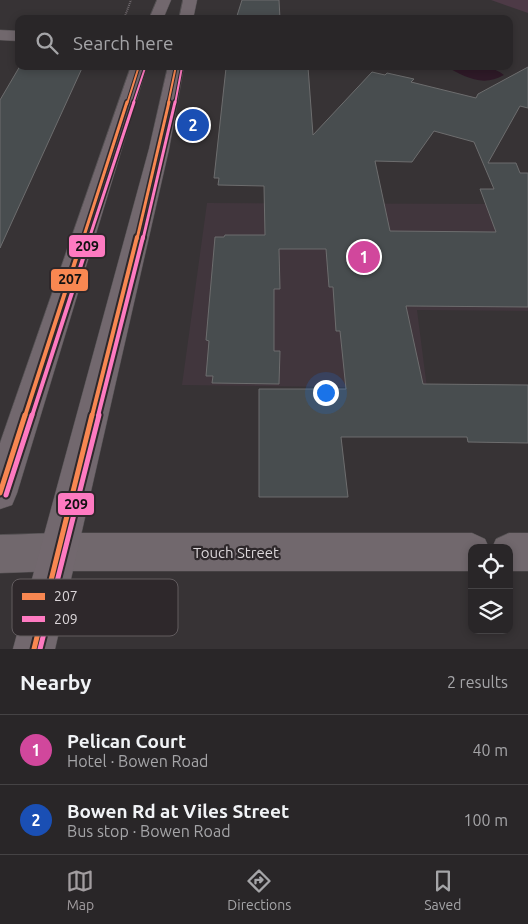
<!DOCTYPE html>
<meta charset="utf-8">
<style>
:root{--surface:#292628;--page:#353234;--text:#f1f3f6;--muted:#a5a5a8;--line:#454345;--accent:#a29da0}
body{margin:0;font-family:Ubuntu,sans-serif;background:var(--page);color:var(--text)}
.controls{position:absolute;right:15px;bottom:15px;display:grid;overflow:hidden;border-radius:10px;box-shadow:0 2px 8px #0003}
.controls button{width:45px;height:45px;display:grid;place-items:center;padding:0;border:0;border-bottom:1px solid var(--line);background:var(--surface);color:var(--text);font:25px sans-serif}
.you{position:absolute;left:325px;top:392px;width:18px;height:18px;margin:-12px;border:4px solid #fff;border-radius:50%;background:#1a73e8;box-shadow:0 0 0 8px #1a73e833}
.badge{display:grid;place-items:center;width:32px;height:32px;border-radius:50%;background:var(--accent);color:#fff;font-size:16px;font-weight:700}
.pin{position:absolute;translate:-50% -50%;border:2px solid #fff;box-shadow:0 1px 5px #0006}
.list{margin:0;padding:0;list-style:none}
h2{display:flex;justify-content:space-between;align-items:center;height:65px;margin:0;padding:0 20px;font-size:21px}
h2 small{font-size:16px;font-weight:400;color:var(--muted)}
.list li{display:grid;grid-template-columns:32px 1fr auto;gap:15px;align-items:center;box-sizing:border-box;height:70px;padding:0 20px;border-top:1px solid var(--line)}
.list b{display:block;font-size:19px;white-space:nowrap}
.list p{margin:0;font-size:16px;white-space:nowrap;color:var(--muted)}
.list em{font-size:16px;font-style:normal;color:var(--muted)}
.icon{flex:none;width:28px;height:28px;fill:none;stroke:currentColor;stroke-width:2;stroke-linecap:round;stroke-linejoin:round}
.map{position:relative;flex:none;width:528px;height:649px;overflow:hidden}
.search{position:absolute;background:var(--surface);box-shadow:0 2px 8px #0003;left:15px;right:15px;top:15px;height:55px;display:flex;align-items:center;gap:12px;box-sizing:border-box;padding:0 18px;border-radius:10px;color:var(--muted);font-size:19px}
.sheet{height:205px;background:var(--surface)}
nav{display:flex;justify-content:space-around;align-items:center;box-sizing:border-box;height:70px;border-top:1px solid var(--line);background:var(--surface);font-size:14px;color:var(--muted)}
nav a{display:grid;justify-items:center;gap:2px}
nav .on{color:var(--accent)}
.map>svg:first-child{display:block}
.built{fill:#41363d}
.green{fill:#4d3a46}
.water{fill:#2f1a28}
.building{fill:#484d4f;stroke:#6d6d6e;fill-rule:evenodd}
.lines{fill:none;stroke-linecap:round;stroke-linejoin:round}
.minor-casing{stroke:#545153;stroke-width:1}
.primary-casing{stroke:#545153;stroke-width:1}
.path{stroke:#716b6f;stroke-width:2;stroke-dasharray:1 1;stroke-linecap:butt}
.minor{fill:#71686d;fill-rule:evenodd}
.primary{fill:#72686e;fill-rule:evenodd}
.bus-1-far3-casing{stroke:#2e282b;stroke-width:4}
.bus-1-far2-casing{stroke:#2e282b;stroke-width:6}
.bus-1-far1-casing{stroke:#2e282b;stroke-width:8}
.bus-1-casing{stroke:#2e282b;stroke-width:9}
.bus-2-far3-casing{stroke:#2e282b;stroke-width:4}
.bus-2-far2-casing{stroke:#2e282b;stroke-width:6}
.bus-2-far1-casing{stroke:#2e282b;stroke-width:8}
.bus-2-casing{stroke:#2e282b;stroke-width:9}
.bus-1-far3{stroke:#f88751;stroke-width:2}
.bus-1-far2{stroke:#f88751;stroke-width:3}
.bus-1-far1{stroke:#f88751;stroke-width:4}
.bus-1{stroke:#f88751;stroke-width:5}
.bus-2-far3{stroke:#fe7ac1;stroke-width:2}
.bus-2-far2{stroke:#fe7ac1;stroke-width:3}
.bus-2-far1{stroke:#fe7ac1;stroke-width:4}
.bus-2{stroke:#fe7ac1;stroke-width:5}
.labels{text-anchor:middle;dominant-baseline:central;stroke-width:4.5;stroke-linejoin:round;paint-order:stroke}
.near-street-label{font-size:15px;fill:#dbd6d9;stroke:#2e282b}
.key{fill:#2e282b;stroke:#625c5f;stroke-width:1}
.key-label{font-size:14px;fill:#dbd6d9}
.line-badge{stroke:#2e282b;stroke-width:2}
.pale-badge-label{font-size:14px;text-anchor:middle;font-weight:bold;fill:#111}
</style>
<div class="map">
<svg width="528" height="649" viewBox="0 0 528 649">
<rect width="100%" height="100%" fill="#373335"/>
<path class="built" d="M207,203L528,204V311L417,310L427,388L182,385Z"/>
<path class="green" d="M491,0H528V13Z"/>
<path class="water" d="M445,66C465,66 488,62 504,75C482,88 464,76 445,66Z"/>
<g class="building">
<path d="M242,0H279L280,19H236Z"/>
<path d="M20,66H83L0,248V100Z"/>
<path d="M230,66L308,67L313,135L372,72L385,75L387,73L414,79L411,82L476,98L478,94L528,67V108L520,106L488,163H516L520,173H528V307L406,306L423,384L528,385V443L468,442L467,437H341L348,497H259V389H346L340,331H336L333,287H329L326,249H279L280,289H274V351H280L279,384L212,383L213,376H206L209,341L206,340L215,237H224L225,235H265L264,186L218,185L219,178H214L226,68H230ZM434,131L474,142L494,189H480L496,232L390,231L375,161L412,162Z"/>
</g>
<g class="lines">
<defs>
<g id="minor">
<path d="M0,30L19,31V41L0,40Z"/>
<path d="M57,533H472L485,539L489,548H472V571H57L0,573V535Z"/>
<path d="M509,533H528V571H509V548H492L496,539Z"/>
</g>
<g id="primary">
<path d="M157,0H171L163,19H149Z"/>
<path d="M183,0H197L193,19H179Z"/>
<path d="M131,66H147L17,493L12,505L0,509V443Z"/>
<path d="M168,66H184L169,149L55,649H13L149,149Z"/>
</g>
</defs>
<use href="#minor" class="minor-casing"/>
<use href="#primary" class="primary-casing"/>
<path class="path" d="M124,19L131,0"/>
<use href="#minor" class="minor"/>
<use href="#primary" class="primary"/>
<defs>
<g id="bus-1-far3">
<path d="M127,104L139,66"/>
<path d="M168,104L176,66"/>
</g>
<g id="bus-1-far2">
<path d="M83,239L127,102"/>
<path d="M137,239L169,102"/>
</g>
<g id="bus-1-far1">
<path d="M25,416L83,237"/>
<path d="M92,416L137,237"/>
</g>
<g id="bus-1">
<path d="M0,493L25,415"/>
<path d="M34,649L92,415"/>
</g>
<g id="bus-2-far3">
<path d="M133,104L145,68"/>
<path d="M175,104L182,67"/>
</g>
<g id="bus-2-far2">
<path d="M89,239L134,102"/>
<path d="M143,239L175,102"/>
</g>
<g id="bus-2-far1">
<path d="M32,416L90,237"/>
<path d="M98,416L143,237"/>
</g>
<g id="bus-2">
<path d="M6,495L32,415"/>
<path d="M40,649L99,415"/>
</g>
</defs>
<use href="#bus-1-far3" class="bus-1-far3-casing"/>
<use href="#bus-1-far2" class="bus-1-far2-casing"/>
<use href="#bus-1-far1" class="bus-1-far1-casing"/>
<use href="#bus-1" class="bus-1-casing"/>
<use href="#bus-2-far3" class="bus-2-far3-casing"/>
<use href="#bus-2-far2" class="bus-2-far2-casing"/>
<use href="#bus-2-far1" class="bus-2-far1-casing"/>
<use href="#bus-2" class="bus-2-casing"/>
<use href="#bus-1-far3" class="bus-1-far3"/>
<use href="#bus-1-far2" class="bus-1-far2"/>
<use href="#bus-1-far1" class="bus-1-far1"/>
<use href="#bus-1" class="bus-1"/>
<use href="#bus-2-far3" class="bus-2-far3"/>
<use href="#bus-2-far2" class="bus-2-far2"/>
<use href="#bus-2-far1" class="bus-2-far1"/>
<use href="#bus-2" class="bus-2"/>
</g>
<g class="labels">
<g class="near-street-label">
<text x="236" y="552">Touch Street</text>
</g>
</g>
<rect x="12" y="579" width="166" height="57" rx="8" class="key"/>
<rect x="22" y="593" width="23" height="7" fill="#f88751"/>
<rect x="22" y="616" width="23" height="6" fill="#fe7ac1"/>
<g class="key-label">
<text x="54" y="601">207</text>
<text x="54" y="624">209</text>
</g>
<g class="line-badge">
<rect x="68" y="234" width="38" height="24" rx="5" fill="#fe7ac1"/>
<rect x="50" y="268" width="39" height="24" rx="5" fill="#f88751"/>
<rect x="57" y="492" width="38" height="24" rx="5" fill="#fe7ac1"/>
</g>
<g class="pale-badge-label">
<text x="87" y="251">209</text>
<text x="70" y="284">207</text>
<text x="76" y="509">209</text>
</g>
</svg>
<div class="controls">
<button><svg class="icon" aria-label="locate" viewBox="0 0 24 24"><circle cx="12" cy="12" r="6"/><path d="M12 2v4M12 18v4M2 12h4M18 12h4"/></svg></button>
<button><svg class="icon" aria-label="layers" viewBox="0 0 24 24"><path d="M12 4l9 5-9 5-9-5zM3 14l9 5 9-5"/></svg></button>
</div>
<div class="you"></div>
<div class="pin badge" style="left:364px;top:257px;background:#d1479c">1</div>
<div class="pin badge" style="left:193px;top:125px;background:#1a4fb4">2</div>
<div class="search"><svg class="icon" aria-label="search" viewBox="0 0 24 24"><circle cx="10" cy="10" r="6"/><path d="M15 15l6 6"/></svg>Search here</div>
</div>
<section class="sheet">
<h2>Nearby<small>2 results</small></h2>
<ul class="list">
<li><span class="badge" style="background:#d1479c">1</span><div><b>Pelican Court</b><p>Hotel · Bowen Road</p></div><em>40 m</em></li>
<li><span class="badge" style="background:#1a4fb4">2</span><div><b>Bowen Rd at Viles Street</b><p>Bus stop · Bowen Road</p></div><em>100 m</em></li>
</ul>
</section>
<nav>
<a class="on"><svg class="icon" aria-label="map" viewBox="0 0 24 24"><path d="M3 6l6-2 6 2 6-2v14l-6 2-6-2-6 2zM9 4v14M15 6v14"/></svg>Map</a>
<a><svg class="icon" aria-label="directions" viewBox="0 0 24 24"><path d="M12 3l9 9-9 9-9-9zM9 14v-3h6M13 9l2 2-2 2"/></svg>Directions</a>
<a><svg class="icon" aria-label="saved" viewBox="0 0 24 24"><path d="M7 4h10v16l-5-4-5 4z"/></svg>Saved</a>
</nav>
